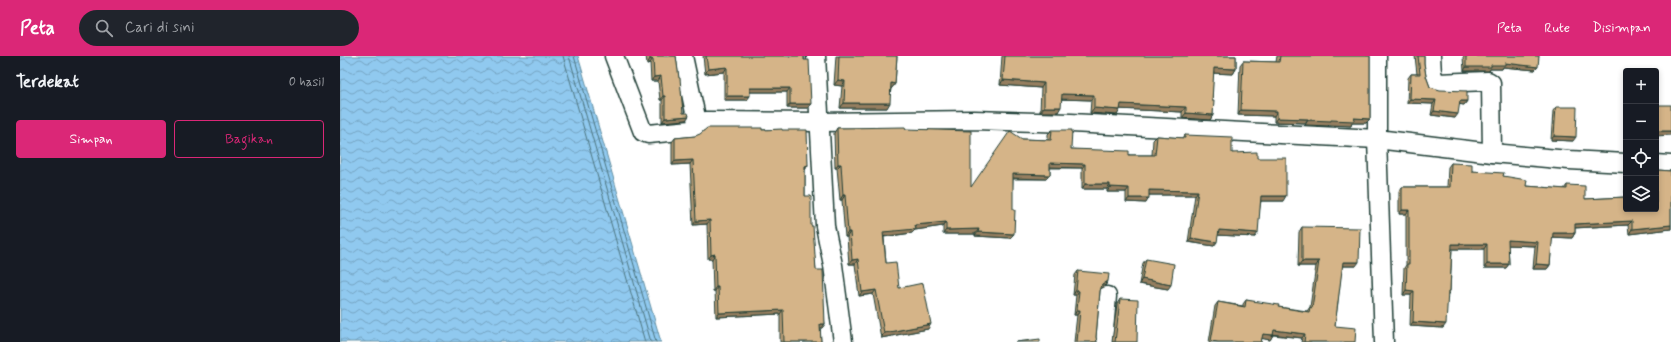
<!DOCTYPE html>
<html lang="id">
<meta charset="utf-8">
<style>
:root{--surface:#171b24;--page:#20242c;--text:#f1f3f6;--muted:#9ea1a6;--line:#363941;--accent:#db2777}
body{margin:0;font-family:Mynerve,sans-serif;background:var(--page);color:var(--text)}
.controls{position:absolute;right:12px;top:12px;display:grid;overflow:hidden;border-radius:4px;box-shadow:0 2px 6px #0003}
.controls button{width:36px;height:36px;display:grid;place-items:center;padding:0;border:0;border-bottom:1px solid var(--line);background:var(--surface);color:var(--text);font:20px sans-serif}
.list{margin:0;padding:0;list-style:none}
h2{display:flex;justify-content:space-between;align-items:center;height:52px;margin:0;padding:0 16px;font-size:17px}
h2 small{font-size:13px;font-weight:400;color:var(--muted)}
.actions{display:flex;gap:8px;padding:12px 16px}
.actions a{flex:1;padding:9px 0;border:1px solid var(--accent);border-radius:4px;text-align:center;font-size:14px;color:var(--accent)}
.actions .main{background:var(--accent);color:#fff}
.icon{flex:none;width:22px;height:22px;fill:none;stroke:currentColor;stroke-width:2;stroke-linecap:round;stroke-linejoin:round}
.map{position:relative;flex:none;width:1331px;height:286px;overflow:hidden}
header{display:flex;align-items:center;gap:24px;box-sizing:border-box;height:56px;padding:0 20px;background:var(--accent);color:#fff}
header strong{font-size:19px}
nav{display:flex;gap:22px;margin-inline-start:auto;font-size:14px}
.search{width:280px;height:36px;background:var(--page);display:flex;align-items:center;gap:10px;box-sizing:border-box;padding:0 14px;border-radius:22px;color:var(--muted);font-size:15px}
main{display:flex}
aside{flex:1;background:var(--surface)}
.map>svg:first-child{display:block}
.water{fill:url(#water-waves);stroke:#6391a4}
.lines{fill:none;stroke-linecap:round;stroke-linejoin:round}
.shore{stroke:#4c757f;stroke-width:1}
.street-casing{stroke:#1f3d34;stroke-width:21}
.street{stroke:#fff;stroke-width:18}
.wall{fill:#b79b75;stroke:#1f3d34}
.shaded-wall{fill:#957e5f;stroke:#1f3d34}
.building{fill:#d5b488;stroke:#1f3d34}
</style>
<header>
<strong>Peta</strong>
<div class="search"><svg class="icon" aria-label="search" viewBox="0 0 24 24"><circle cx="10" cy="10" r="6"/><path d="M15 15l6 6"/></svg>Cari di sini</div>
<nav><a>Peta</a><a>Rute</a><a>Disimpan</a></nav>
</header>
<main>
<aside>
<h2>Terdekat<small>0 hasil</small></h2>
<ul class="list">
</ul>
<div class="actions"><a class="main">Simpan</a><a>Bagikan</a></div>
</aside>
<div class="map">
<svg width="1331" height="286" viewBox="0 0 1331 286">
<defs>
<pattern id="water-waves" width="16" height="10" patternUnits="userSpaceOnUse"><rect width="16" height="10" fill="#90c9ef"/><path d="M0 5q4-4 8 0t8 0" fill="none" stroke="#75a4c2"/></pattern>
</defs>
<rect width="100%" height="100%" fill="#fff"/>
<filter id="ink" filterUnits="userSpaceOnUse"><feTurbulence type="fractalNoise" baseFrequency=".025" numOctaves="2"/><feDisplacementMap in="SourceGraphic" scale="8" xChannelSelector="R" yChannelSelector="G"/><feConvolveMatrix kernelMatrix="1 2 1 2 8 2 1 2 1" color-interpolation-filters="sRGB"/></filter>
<g filter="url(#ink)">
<path class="water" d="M0,0H238L321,286H0Z"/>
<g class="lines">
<g class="shore">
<path d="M223,0L305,286"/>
<path d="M229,0L311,286"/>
<path d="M234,0L316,286"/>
</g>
<defs>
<g id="street">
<path d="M274,0L303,76L308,78L351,74L355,71L357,66L367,65L479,66L634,64L731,67L1037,83L1152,97L1229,104L1286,107"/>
<path d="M343,0L357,66"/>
<path d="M476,0L485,170L493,209L503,286"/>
<path d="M1037,0V83L1044,286"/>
<path d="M1091,0C1092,8 1090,21 1097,27L1148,25L1151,27L1152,97"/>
<path d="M1316,108L1331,109"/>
<path d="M763,286L767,240"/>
</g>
</defs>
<use href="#street" class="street-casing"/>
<use href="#street" class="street"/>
</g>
<g class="wall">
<path d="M306,0H336L343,57L346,64L322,66V44H320L318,25H311L310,7L307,8Z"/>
<path d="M363,0H464L468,52H447V36H410L407,44H384V16L365,18Z"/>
<path d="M496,0H557L555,28L551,33L547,52H500L502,30L494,29Z"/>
<path d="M662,0H896V13L893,18L873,17L872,45L873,59L870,64L842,62V56L780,53L777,59L750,57L751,44L722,43L718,56H700L701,32L660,29Z"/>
<path d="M937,0H1030V63L1026,67H1012L1011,70L989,69L988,70L965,69V67L934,66V60L898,59L900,9L903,5L936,6Z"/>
<path d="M1075,0H1084V7L1086,20L1090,31L1127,45L1124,49L1119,48L1115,62L1091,59L1093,48L1067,47L1068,22L1071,18H1077Z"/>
<path d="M1124,0H1199L1195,14L1163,11L1162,13H1150L1149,15H1124L1123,1Z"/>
<path d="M1216,51L1233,85L1211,84L1213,55Z"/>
<path d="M497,72L566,73L631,131L682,83L708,84V78L712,74L731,93L789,99H812L813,84L817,80L843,82L845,79L892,97L917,102L943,145H921L915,181L878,179L874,190L848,186L855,139H809L806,147L786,146V136H767V133H742V112H710V119L706,123H673L670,182L635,180V178H603V170L575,174L572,177L544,181L546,207L559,232L588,273L541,282L533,238L519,240L515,208H509L507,181H505L502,144H500L497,112H495L494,77Z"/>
<path d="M422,74H442L468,109L465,114V140L471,170L476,214L485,268L482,272H480L481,286H440V258L376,261L375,235H373L372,203H368L367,168L353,169L350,108L332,109V86L335,82Z"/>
<path d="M1111,107L1132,115L1163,120L1186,130L1224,133L1227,129L1245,143L1286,141L1285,135L1286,133V153L1318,114L1331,115V173L1289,178L1288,169L1235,172V177L1232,182L1212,181L1210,209L1207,213H1193L1195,190L1168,189L1169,208L1166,212H1144V193H1112L1110,235L1107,240L1103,272L1070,270L1071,239H1063L1064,212L1066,209V158H1059V136L1062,131H1107L1108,111Z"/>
<path d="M962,171L1016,210H1002L995,270L1015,286H961L962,282L933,279L930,284L922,282L921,286H869L875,250L878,246L903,250V248L906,244L938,251L967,255L970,251L976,210H958L959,176Z"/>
<path d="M806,203L828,233L799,228L803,207Z"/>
<path d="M738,215L768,225L765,230L760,233V235L756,281L757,286H734L737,259H734L736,239H733L735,219Z"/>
<path d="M780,243L797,286H772L777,248Z"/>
</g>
<g class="shaded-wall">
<path d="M310,3H313L310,7L307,8Z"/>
<path d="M1165,7L1198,11L1195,14L1163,11L1162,13H1150L1149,15H1124L1126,11Z"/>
<path d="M387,11L384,16L365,18L368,13Z"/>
<path d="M874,12L896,13L893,18L870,17Z"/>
<path d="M321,20L318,25H311L314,21Z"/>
<path d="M498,24L505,25L502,30L494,29Z"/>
<path d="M663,24L704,27L701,32L660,29Z"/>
<path d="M551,27L555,28L551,33H548Z"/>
<path d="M410,32H450L447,36H407Z"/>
<path d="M722,38L754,39L751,44L718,43Z"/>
<path d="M323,40H325L322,44H320Z"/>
<path d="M387,40H410L407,44H384Z"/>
<path d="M1070,43L1096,44L1093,48L1067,47Z"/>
<path d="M1120,45H1127L1124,49L1117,48Z"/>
<path d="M504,47H550L547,52H500Z"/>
<path d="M450,48H471L468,52H447Z"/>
<path d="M781,48L846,51L842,56L777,53Z"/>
<path d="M704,51H721L718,56H700Z"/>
<path d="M754,52L780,54L777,59L750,57Z"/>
<path d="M901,54L937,55L934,60L898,59Z"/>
<path d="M1094,55L1118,58L1115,62L1091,59Z"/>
<path d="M846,57L873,59L870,64L842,62Z"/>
<path d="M349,60L346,64L322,66L325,62Z"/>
<path d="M937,62L968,63L965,67L934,66Z"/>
<path d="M1014,62L1030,63L1026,67H1012L1011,70L989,69L988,70L965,69L968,64Z"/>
<path d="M1316,75H1331V79L1316,80Z"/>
<path d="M1214,80L1236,81L1233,85L1211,84Z"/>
<path d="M353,104L350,108L332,109L335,105Z"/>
<path d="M710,107L745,108L742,112L707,111Z"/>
<path d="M498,108H501L497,112H495Z"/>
<path d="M468,109L465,114V110Z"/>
<path d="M673,118L710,119L706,123L670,122Z"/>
<path d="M745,128H770L767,133H742Z"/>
<path d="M770,131L789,132L786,136H767Z"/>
<path d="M809,134L858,135L855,139H806Z"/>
<path d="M503,139H505L502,144H500Z"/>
<path d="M921,140H946L943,145H918Z"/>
<path d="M789,142H809L806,147L786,146Z"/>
<path d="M1062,154H1069L1066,158H1059Z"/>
<path d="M370,164L367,168L353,169L356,165Z"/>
<path d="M1292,165L1288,169L1232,172L1235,168Z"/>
<path d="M606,166L603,170L575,174L572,177L540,181L543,176L575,169Z"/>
<path d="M1331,169V173L1289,178L1292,173Z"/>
<path d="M639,173L635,178H603L606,174Z"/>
<path d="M879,174L918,177L915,181L876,179Z"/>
<path d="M508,176H510L507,181H505Z"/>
<path d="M638,176L674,178L670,182L635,180Z"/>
<path d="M1213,177H1235L1232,182L1209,181Z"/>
<path d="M851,182L877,186L874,190L848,186Z"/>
<path d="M1168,184L1198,186L1195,190L1165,189Z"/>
<path d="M1112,188H1147L1144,193H1109Z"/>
<path d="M375,198L372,203H368L371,199Z"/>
<path d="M518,203L515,208H509L512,204Z"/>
<path d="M962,205H979L976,210H958Z"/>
<path d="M1003,206H1019L1016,210H1000Z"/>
<path d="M1147,208H1169L1166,212H1144Z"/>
<path d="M1196,208L1210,209L1207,213H1193Z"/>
<path d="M802,223L831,229L828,233L799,228Z"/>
<path d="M768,225L765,230L759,234L762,229Z"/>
<path d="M376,231H378L375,235H373Z"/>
<path d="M536,234L533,238L519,240L522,236Z"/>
<path d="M736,234L739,235L736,239H733Z"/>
<path d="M1066,234L1074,235L1071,239H1063Z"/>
<path d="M443,254L440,258L376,261L379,257Z"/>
<path d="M737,254H740L737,259H734Z"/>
<path d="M1073,266L1106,268L1103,272L1070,270Z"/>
<path d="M480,268H485L482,272H477Z"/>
<path d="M591,268L588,273L541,282L544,277Z"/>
<path d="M934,274L965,278L962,282L931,278Z"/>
<path d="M923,278L933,279L930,284L919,282Z"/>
</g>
<g class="building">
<path d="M310,0H336L339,22H340L343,57H348L349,60L325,62V40H323L321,20L314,21L313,3H310Z"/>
<path d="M366,0H464V4H469L471,48H450V32H410V40H387V11L368,13Z"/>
<path d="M499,0H557L555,28L551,27L550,47H504L505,25L498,24Z"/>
<path d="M665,0H896V13L874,12L872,45H874L873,59L846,57V51L781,48L780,54L754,52V39L722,38L721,51H704V27L663,24Z"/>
<path d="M940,0H1030V63L1014,62V65L991,64V65L968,64V63L937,62V55L901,54L903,5L939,6Z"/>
<path d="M1078,0H1084V7L1086,20L1090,31L1100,34L1127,35V45H1120L1118,58L1094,55L1096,44L1070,43L1071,18H1080Z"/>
<path d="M1126,0H1199L1198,11L1165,7V9H1151V11H1126Z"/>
<rect x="1316" y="49" width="15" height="26"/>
<path d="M1216,51H1237L1236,81L1214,80Z"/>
<path d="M565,71L566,73L631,75V131L670,75L682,83L711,84L712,74H732L731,93L789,95V99H815L817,80L845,82V79L892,81V97L917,96V102H946V140H921L918,177L879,174L877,186L851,182L858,135L809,134V142H789V132L770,131V128H745V108L710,107V119L673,118V154H675L674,178L638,176L639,173L606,174V166L575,169L576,173L543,176L546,207L556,206L559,232L583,227L591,268L544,277L536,234L522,236L518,203L512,204L510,176H508L505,139H503L501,108H498L497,72Z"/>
<path d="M367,72H422V74L442,73V74H467L468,109L465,110V140H471V170H473L476,214H483L485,268H480L481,286H444L443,254L379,257L378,231H376L375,198L371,199L370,164L356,165L353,104L335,105V82L355,80L360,78Z"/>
<path d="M1111,107L1132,108V115L1164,117L1163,120L1187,124L1186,130L1227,133V129L1245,130V143L1286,141V153H1316V113L1318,114L1331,115V169L1292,173V165L1235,168V177H1213L1210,209L1196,208L1198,186L1168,184L1169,208H1147V188H1112L1110,235H1108L1106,268L1073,266L1074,235L1066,234L1067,208H1069V154H1062V131H1110Z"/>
<path d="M962,171L1020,172L1019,206H1003L995,270L1016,272L1015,286H964L965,278L934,274L933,279L923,278L921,286H878L871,285L878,246L905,251L906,244L939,249L938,251L969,256L970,251L972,252L979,205H962Z"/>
<path d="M806,203L834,208L831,229L802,223Z"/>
<path d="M738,215L769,218L768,225L762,229L760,235L756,281L757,286H737L740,254H737L739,235L736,234Z"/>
<path d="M780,243L798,244L797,286H775Z"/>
<path d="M700,283V286H676Z"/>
</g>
</g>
</svg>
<div class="controls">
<button>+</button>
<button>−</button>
<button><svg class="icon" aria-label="locate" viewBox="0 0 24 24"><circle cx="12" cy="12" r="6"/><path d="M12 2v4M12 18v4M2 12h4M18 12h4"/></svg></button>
<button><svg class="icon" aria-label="layers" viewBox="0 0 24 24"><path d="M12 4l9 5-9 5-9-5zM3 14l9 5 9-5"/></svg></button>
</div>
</div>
</main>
